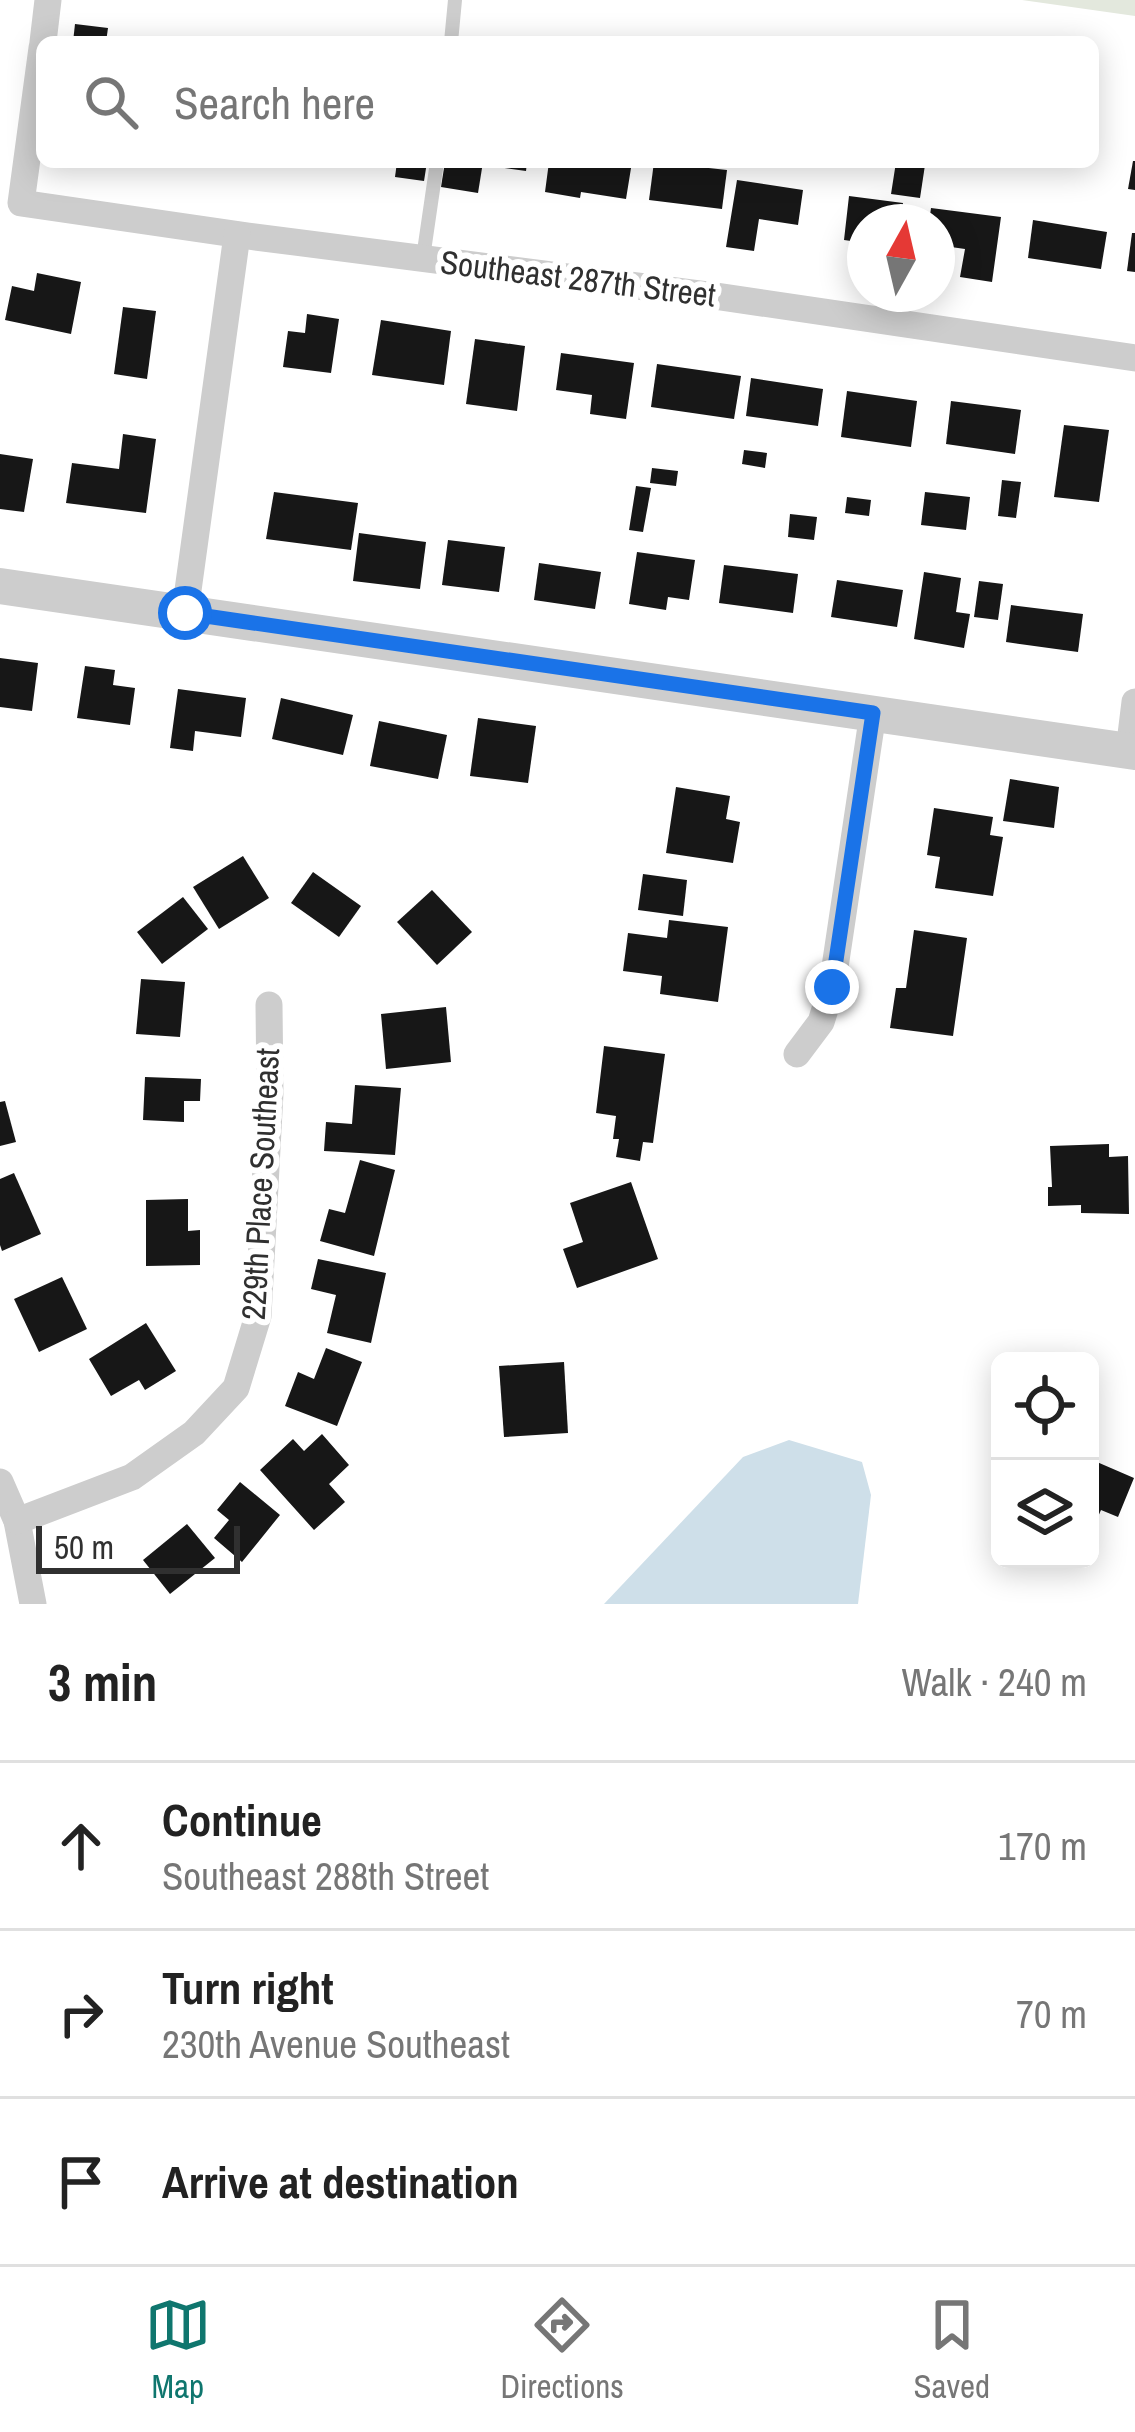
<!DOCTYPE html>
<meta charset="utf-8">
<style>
:root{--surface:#fff;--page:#f6f6f6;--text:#222;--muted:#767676;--line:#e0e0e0;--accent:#0f766e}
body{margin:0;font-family:"Archivo Narrow",sans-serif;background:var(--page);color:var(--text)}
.controls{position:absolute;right:36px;bottom:36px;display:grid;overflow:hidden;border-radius:18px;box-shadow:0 6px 30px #0003}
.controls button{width:108px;height:108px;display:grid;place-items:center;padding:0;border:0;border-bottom:3px solid var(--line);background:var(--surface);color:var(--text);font:60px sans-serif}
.compass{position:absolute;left:847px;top:204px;width:108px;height:108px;border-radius:50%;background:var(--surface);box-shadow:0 6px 30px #0003;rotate:8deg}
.scale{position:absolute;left:36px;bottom:30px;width:204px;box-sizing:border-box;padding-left:12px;border:6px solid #303030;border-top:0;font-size:33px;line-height:42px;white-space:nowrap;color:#303030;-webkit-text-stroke:9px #fff;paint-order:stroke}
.stop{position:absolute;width:36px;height:36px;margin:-27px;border:9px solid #1a73e8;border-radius:50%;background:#fff}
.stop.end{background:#1a73e8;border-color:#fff;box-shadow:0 3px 12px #0008}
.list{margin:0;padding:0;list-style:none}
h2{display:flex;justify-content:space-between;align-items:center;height:156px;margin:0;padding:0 48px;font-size:51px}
h2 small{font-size:39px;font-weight:400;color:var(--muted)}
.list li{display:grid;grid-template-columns:78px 1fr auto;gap:36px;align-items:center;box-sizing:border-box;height:168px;padding:0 48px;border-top:3px solid var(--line)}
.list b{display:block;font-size:45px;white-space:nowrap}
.list p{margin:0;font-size:39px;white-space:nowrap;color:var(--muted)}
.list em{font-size:39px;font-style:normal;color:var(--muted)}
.icon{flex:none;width:66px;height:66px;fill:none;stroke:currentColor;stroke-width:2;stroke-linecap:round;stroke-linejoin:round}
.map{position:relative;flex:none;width:1135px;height:1604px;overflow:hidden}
.search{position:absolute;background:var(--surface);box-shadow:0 6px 30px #0003;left:36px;right:36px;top:36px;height:132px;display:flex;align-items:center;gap:30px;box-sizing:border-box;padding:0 42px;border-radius:18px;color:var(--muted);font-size:45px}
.sheet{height:660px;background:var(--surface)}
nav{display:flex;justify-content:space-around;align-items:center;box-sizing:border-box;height:168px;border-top:3px solid var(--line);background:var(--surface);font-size:33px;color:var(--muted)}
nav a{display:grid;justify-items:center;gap:6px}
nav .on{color:var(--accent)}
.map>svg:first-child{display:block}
.green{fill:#e3e8dd}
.water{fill:#cedfe9}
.building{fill:#171717}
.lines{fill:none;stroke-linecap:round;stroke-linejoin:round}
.service{stroke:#cdcdcd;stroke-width:14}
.minor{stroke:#cdcdcd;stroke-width:27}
.tertiary{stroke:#cdcdcd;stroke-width:36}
.route{stroke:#1a73e8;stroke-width:15}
.labels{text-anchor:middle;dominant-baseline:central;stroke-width:12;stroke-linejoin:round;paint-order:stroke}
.street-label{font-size:33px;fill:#303030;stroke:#fff}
</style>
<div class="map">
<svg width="1135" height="1604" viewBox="0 0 1135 1604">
<rect width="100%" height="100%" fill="#fff"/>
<path class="green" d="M1022,0H1135V16Z"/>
<path class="water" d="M789,1440L862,1462L871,1495L858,1604H604L743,1457Z"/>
<g class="building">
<path d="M75,24L108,28L106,42H73Z"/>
<path d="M1133,161H1135V190L1128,189Z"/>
<path d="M397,162H427L424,181L395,177Z"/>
<path d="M445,162H483L478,193L441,187Z"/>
<path d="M483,162H527L526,171L483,165Z"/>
<path d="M549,162H632L626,199L581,192L580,198L545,192Z"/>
<path d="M654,162L727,170L722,209L649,200Z"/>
<path d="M896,162L925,165L920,198L891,194Z"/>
<path d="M737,180L803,190L798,225L759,219L754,251L726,247Z"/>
<path d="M849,196L903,203L901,222H865V243L844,240Z"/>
<path d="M931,208L1001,217L992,282L960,277L965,249L937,245V222H929Z"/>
<path d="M1033,220L1107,232L1101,269L1028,258Z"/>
<path d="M1132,233H1135V272L1127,271Z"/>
<path d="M37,273L81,282L71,334L5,320L12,286L34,291Z"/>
<path d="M123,307L156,311L147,379L114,374Z"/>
<path d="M307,314L339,319L331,373L283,367L288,331L305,333Z"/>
<path d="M381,320L451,331L444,385L372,375Z"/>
<path d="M475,339L525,346L517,411L466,404Z"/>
<path d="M561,353L634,363L626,419L590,414L592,395L556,390Z"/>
<path d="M657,364L741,376L734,419L651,407Z"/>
<path d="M751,378L823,389L818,426L746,416Z"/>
<path d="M847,391L917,401L911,447L841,437Z"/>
<path d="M951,401L1021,410L1015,454L946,444Z"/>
<path d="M1064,425L1109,430L1099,502L1054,497Z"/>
<path d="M123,434L156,439L146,513L66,503L72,463L119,469Z"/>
<path d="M744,450L767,453L765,468L742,464Z"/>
<path d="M0,454L33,459L24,512L0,509Z"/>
<path d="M652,468L678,471L676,486L650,483Z"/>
<path d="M1002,480L1021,482L1016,518L998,516Z"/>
<path d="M636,486L651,488L643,532L629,530Z"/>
<path d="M274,492L358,503L351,550L266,539Z"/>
<path d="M925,492L970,497L966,530L921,525Z"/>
<path d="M847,497L871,500L869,516L845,513Z"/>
<path d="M790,514L817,517L814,540L788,537Z"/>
<path d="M359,533L426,542L420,589L353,581Z"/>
<path d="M448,540L505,547L499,592L442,585Z"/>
<path d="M637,552L695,560L689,600L668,597L666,610L629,604Z"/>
<path d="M539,563L601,572L595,609L534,600Z"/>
<path d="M724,565L798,574L793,613L719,603Z"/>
<path d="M924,572L961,578L956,612L970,614L964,648L914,639Z"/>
<path d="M837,580L903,590L897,627L831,617Z"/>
<path d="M979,581L1003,584L998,620L974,617Z"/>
<path d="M1011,605L1083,614L1078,652L1006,642Z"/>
<path d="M0,658L38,663L32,711L0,707Z"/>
<path d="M85,666L115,670L113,685L135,688L130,725L77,718Z"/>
<path d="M178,689L246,698L241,737L195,731L193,751L170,748Z"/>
<path d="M281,698L353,715L343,755L272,739Z"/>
<path d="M478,718L536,726L528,783L470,776Z"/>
<path d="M379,721L447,735L438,779L370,766Z"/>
<path d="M1010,779L1059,787L1054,828L1003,821Z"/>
<path d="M676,787L730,796L726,819L740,822L733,863L666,853Z"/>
<path d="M934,808L993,817L990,835L1003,837L993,896L935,888L940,857L927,855Z"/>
<path d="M243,856L269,898L219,929L193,887Z"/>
<path d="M313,872L361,906L339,937L291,903Z"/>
<path d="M643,874L687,880L683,916L638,910Z"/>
<path d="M432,890L472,932L437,965L397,922Z"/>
<path d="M183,897L208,929L162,964L137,932Z"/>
<path d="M669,920L728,927L718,1002L660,994L662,976L623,971L628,933L667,938Z"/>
<path d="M914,930L967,938L953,1036L890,1028L896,988H906Z"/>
<path d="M141,979L185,982L180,1037L136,1034Z"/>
<path d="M446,1007L451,1062L386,1069L381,1014Z"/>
<path d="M604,1046L665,1054L653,1143L643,1142L640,1161L616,1157L619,1139H613L616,1116L596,1113Z"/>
<path d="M145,1077L201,1079L200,1101H184V1122L143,1120Z"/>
<path d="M355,1085L401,1088L395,1155L324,1151L326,1122L352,1124Z"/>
<path d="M5,1101L16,1142L0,1146V1102Z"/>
<path d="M1109,1144V1157L1128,1156L1129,1214L1081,1213V1205L1048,1206V1187H1052L1050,1146Z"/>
<path d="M360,1160L395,1170L374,1256L320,1241L329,1209L345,1213Z"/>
<path d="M14,1173L41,1234L2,1251L0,1245V1179Z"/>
<path d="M631,1182L658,1259L577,1288L563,1249L583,1242L570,1203Z"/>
<path d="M188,1199V1231L200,1230V1265L146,1266V1200Z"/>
<path d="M318,1259L386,1273L371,1343L327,1333L336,1295L311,1289Z"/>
<path d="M62,1277L87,1329L39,1352L14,1299Z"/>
<path d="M146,1323L176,1371L145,1390L139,1380L111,1396L89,1359Z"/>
<path d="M326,1348L362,1362L337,1426L285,1406L298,1372L314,1379Z"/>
<path d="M564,1362L568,1433L504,1437L499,1366Z"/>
<path d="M322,1434L349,1465L329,1484L345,1502L314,1530L260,1470L293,1439L304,1451Z"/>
<path d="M1090,1459L1134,1478L1118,1517L1101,1510L1090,1535Z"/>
<path d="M240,1482L280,1515L242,1562L214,1538L229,1520L217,1510Z"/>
<path d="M187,1524L215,1558L170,1594L143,1560Z"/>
</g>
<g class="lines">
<g class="service">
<path d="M451,42L455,0"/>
<path d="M423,258L437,162"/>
</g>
<g class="minor">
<path d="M43,42L48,0"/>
<path d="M42,48L21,203L248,236L715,296L1135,358"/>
<path d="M185,612L237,235"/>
<path d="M1129,751L1135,702"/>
<path d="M797,1054L821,1022L832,987L873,713"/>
<path d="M0,1482L17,1521L33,1604"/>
<path d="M17,1521L132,1477L194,1433L236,1388L258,1316L270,1093L269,1005"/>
</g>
<path class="tertiary" d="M0,586L1135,752"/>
</g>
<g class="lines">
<path class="route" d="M185,613L873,713L832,987"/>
</g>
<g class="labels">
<g class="street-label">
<text transform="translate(578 278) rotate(7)">Southeast 287th Street</text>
<text transform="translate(260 1184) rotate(-87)">229th Place Southeast</text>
</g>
</g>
</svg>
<div class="controls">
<button><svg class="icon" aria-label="locate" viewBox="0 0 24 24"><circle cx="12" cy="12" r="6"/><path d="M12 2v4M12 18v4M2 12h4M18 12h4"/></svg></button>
<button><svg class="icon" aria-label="layers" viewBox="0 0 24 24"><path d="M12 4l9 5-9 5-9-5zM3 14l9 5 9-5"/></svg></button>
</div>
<svg class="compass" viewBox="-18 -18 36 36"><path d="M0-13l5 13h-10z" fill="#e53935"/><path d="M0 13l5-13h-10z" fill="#767676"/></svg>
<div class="scale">50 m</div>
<div class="stop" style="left:185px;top:613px"></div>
<div class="stop end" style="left:832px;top:987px"></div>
<div class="search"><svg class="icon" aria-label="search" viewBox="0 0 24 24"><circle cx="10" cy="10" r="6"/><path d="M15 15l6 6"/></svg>Search here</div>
</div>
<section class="sheet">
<h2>3 min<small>Walk · 240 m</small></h2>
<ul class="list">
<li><svg class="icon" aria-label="ahead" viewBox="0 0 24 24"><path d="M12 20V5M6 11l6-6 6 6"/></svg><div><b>Continue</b><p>Southeast 288th Street</p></div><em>170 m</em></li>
<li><svg class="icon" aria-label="right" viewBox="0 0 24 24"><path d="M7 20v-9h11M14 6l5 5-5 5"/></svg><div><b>Turn right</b><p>230th Avenue Southeast</p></div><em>70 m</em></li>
<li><svg class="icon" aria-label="arrive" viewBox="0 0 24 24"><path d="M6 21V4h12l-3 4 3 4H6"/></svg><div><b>Arrive at destination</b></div></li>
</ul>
</section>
<nav>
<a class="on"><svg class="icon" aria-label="map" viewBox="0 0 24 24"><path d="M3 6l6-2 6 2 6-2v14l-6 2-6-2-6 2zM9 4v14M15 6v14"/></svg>Map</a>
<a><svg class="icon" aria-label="directions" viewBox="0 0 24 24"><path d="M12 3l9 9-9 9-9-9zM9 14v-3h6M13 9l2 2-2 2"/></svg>Directions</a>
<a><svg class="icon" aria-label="saved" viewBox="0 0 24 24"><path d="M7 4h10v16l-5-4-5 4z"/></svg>Saved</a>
</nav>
